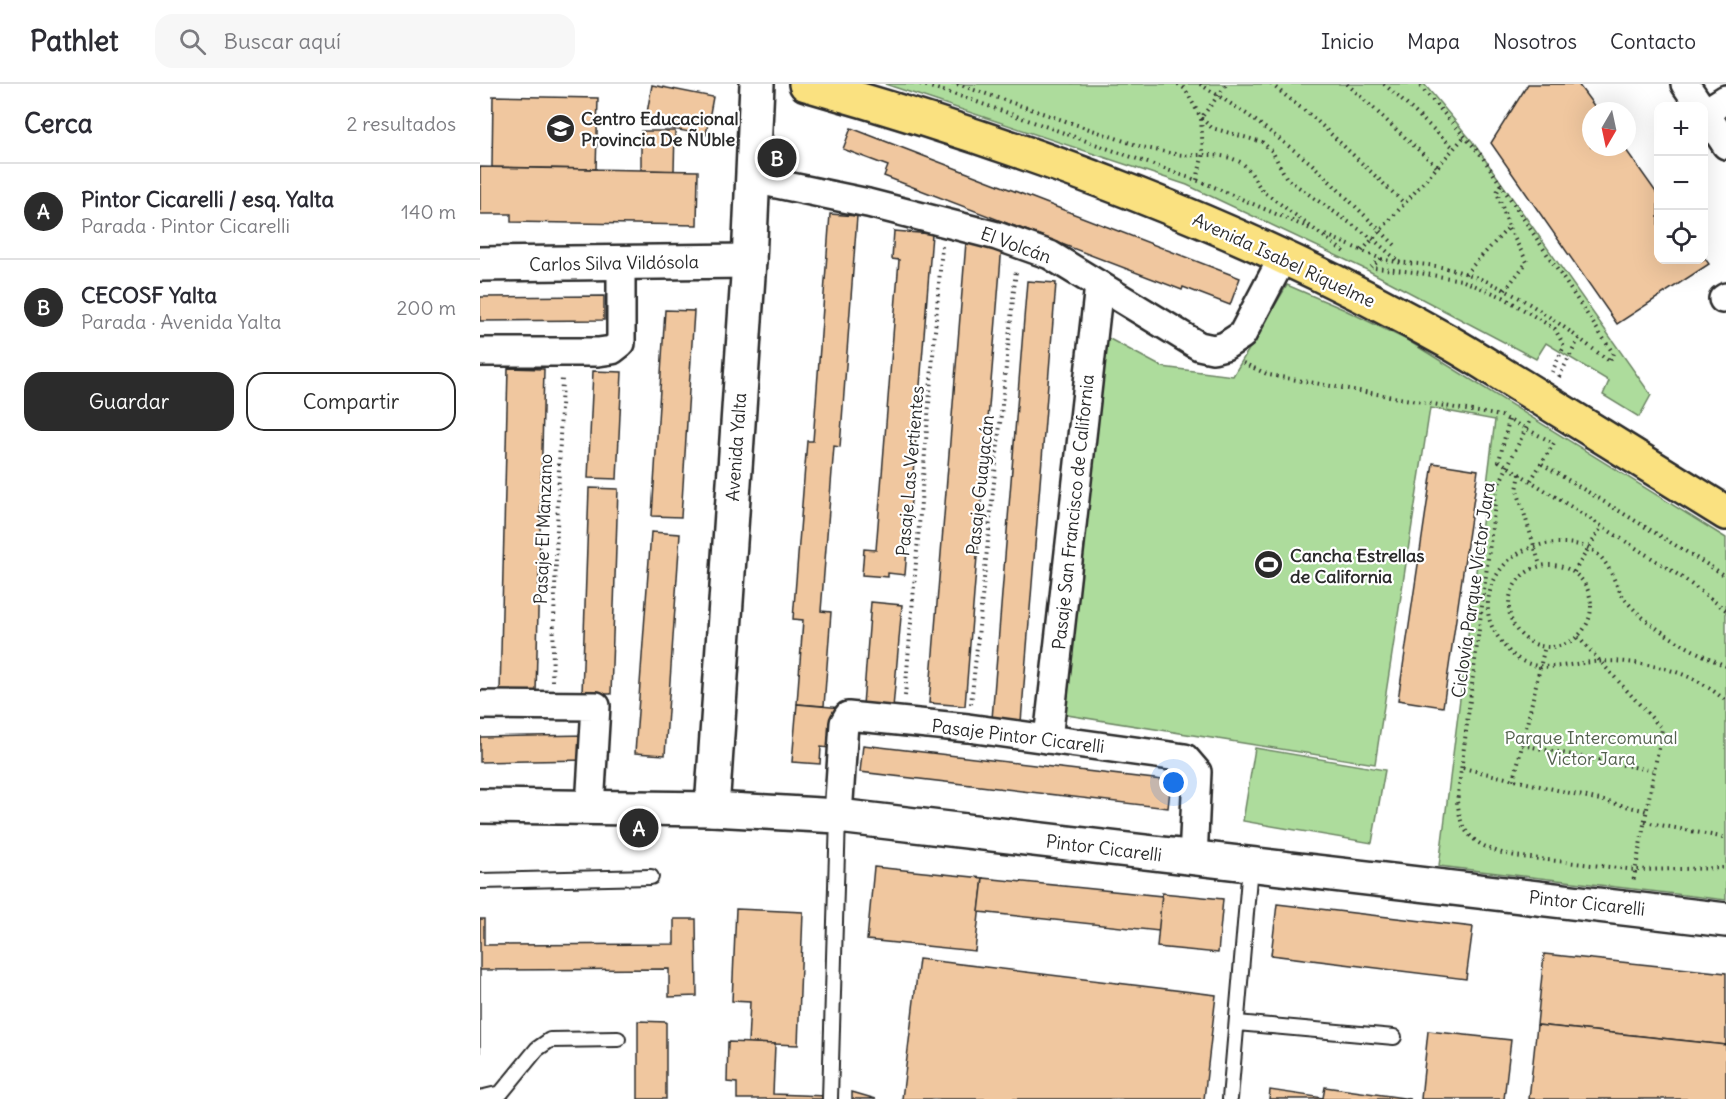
<!DOCTYPE html>
<html lang="es">
<meta charset="utf-8">
<style>
:root{--surface:#fff;--page:#f7f7f7;--text:#2b2b33;--muted:#7c7c81;--line:#e1e1e2;--accent:#2b2b2b}
body{margin:0;font-family:Delius,sans-serif;background:var(--page);color:var(--text)}
.controls{position:absolute;right:18px;top:18px;display:grid;overflow:hidden;border-radius:12px;box-shadow:0 6px 24px #0002}
.controls button{width:54px;height:54px;display:grid;place-items:center;padding:0;border:0;border-bottom:2px solid var(--line);background:var(--surface);color:var(--text);font:30px sans-serif}
.compass{position:absolute;left:1102px;top:18px;width:54px;height:54px;border-radius:50%;background:var(--surface);box-shadow:0 6px 24px #0002;rotate:189deg}
.you{position:absolute;left:694px;top:699px;width:21px;height:21px;margin:-15px;border:4px solid #fff;border-radius:50%;background:#1a73e8;box-shadow:0 0 0 9px #1a73e833}
.badge{display:grid;place-items:center;width:39px;height:39px;border-radius:50%;background:var(--accent);color:#fff;font-size:20px;font-weight:700}
.pin{position:absolute;translate:-50% -50%;border:3px solid #fff;box-shadow:0 2px 6px #0006}
.list{margin:0;padding:0;list-style:none}
h2{display:flex;justify-content:space-between;align-items:center;height:78px;margin:0;padding:0 24px;font-size:26px}
h2 small{font-size:20px;font-weight:400;color:var(--muted)}
.list li{display:grid;grid-template-columns:39px 1fr auto;gap:18px;align-items:center;box-sizing:border-box;height:96px;padding:0 24px;border-top:2px solid var(--line)}
.list b{display:block;font-size:22px;white-space:nowrap}
.list p{margin:0;font-size:20px;white-space:nowrap;color:var(--muted)}
.list em{font-size:20px;font-style:normal;color:var(--muted)}
.actions{display:flex;gap:12px;padding:18px 24px}
.actions a{flex:1;padding:14px 0;border:2px solid var(--accent);border-radius:18px;text-align:center;font-size:21px;color:var(--accent)}
.actions .main{background:var(--accent);color:#fff}
.icon{flex:none;width:33px;height:33px;fill:none;stroke:currentColor;stroke-width:2;stroke-linecap:round;stroke-linejoin:round}
.map{position:relative;flex:none;width:1246px;height:1015px;overflow:hidden}
header{display:flex;align-items:center;gap:36px;box-sizing:border-box;height:84px;padding:0 30px;background:var(--surface);border-bottom:2px solid var(--line)}
header strong{font-size:28px}
nav{display:flex;gap:33px;margin-inline-start:auto;font-size:21px}
.search{width:420px;height:54px;background:var(--page);display:flex;align-items:center;gap:15px;box-sizing:border-box;padding:0 21px;border-radius:18px;color:var(--muted);font-size:22px}
main{display:flex}
aside{flex:1;background:var(--surface)}
.map>svg:first-child{display:block}
.green{fill:#addc9c;stroke:#6c8464;stroke-width:1.5}
.building{fill:#f0c79f;stroke:#2b2b2b;stroke-width:1.5}
.lines{fill:none;stroke-linecap:round;stroke-linejoin:round}
.lane-casing{stroke:#2b2b2b;stroke-width:18}
.street-casing{stroke:#2b2b2b;stroke-width:32}
.secondary-casing{stroke:#2b2b2b;stroke-width:38}
.primary-casing{stroke:#2b2b2b;stroke-width:38}
.path{stroke:#2b2b2b;stroke-width:4;stroke-dasharray:1.5 4.5;stroke-linecap:butt}
.lane{stroke:#fff;stroke-width:14}
.street{stroke:#fff;stroke-width:27}
.secondary{stroke:#fff;stroke-width:33}
.primary{stroke:#fae180;stroke-width:33}
.labels{text-anchor:middle;dominant-baseline:central;stroke-width:4.5;stroke-linejoin:round;paint-order:stroke}
.poi-label{font-size:18px;font-weight:bold;fill:#2b2b2b;stroke:#fff;text-anchor:start}
.street-label{font-size:18px;fill:#2b2b2b;stroke:#fff}
.park-label{font-size:18px;fill:#52604d;stroke:#fff}
</style>
<header>
<strong>Pathlet</strong>
<div class="search"><svg class="icon" aria-label="search" viewBox="0 0 24 24"><circle cx="10" cy="10" r="6"/><path d="M15 15l6 6"/></svg>Buscar aquí</div>
<nav><a>Inicio</a><a>Mapa</a><a>Nosotros</a><a>Contacto</a></nav>
</header>
<main>
<aside>
<h2>Cerca<small>2 resultados</small></h2>
<ul class="list">
<li><span class="badge">A</span><div><b>Pintor Cicarelli / esq. Yalta</b><p>Parada · Pintor Cicarelli</p></div><em>140 m</em></li>
<li><span class="badge">B</span><div><b>CECOSF Yalta</b><p>Parada · Avenida Yalta</p></div><em>200 m</em></li>
</ul>
<div class="actions"><a class="main">Guardar</a><a>Compartir</a></div>
</aside>
<div class="map">
<svg width="1246" height="1015" viewBox="0 0 1246 1015">
<rect width="100%" height="100%" fill="#fff"/>
<filter id="ink" filterUnits="userSpaceOnUse"><feTurbulence type="fractalNoise" baseFrequency=".0167" numOctaves="2"/><feDisplacementMap in="SourceGraphic" scale="12" xChannelSelector="R" yChannelSelector="G"/><feConvolveMatrix kernelMatrix="1 2 1 2 8 2 1 2 1" color-interpolation-filters="sRGB"/></filter>
<g filter="url(#ink)">
<g class="green">
<path d="M405,0H944L992,57L1171,311L1159,333L1123,311L1129,297L1066,259L1056,275L887,186L707,101Z"/>
<path d="M807,201L863,225L927,256L1246,454V816L959,782L1015,336L950,324L895,680L581,630L626,253L682,283L753,292Z"/>
<path d="M775,664L905,686L892,759L763,737Z"/>
</g>
<g class="building">
<path d="M1048,0H1098L1118,27H1111V63H1144L1178,111V176H1224V173L1229,180L1137,240L1011,59Z"/>
<path d="M172,1L233,13L226,51L165,40Z"/>
<path d="M13,12L118,14L116,85L12,83Z"/>
<path d="M371,44L760,194L750,221L703,203L702,206L404,92L408,82L363,65Z"/>
<path d="M161,47H195L194,87L161,86Z"/>
<path d="M0,83L218,87L217,141L31,138V130H0Z"/>
<path d="M350,130L377,132L360,363L354,362L341,527L351,528L344,622L317,620L323,536L313,535L327,357H333Z"/>
<path d="M414,147L452,150L425,491L408,489V493L382,491L384,465L396,466L419,176L412,175Z"/>
<path d="M486,158L522,161L485,622L449,619Z"/>
<path d="M547,197L576,199L541,638L512,635Z"/>
<path d="M124,212V236L0,237V213Z"/>
<path d="M185,226L214,227L201,433L172,432Z"/>
<path d="M28,284L64,285L56,609L20,608Z"/>
<path d="M113,287L142,288L137,395L108,394Z"/>
<path d="M953,379L998,386L963,623L918,616Z"/>
<path d="M109,404L138,405L131,610H102Z"/>
<path d="M171,448L200,450L185,671L155,669Z"/>
<path d="M391,518L422,521L413,624L383,621Z"/>
<path d="M317,620L362,624L359,665L341,663L340,680L312,678Z"/>
<path d="M108,651V676L0,678V653Z"/>
<path d="M383,661L691,697L688,724L380,688Z"/>
<path d="M394,783L503,794L495,867L387,856Z"/>
<path d="M503,794L682,812L679,847L499,828Z"/>
<path d="M682,809L743,815L738,869L677,863Z"/>
<path d="M797,820L993,843L986,895L791,871Z"/>
<path d="M256,825L323,828L318,961L268,959L270,918L252,917Z"/>
<path d="M0,835H4V861L194,860V835H216L217,912L189,913V885L0,886V997Z"/>
<path d="M1064,870L1246,889V961L1057,941Z"/>
<path d="M439,875L736,911L724,1015H422Z"/>
<path d="M158,937L186,938V1015H158Z"/>
<path d="M1057,941L1246,961V1015H1049Z"/>
<path d="M948,947L1031,956L1024,1015H941Z"/>
<path d="M248,958L295,960L293,1010L346,1012V1015H257V999L247,998Z"/>
<path d="M845,1003L931,1015H789L790,1006L843,1014Z"/>
<path d="M372,1008L396,1015H372Z"/>
</g>
<g class="lines">
<defs>
<g id="lane">
<path d="M0,797L171,793"/>
<path d="M757,939L914,953"/>
<path d="M0,1014L21,1009L57,965L70,956L138,955"/>
<path d="M350,1015L358,732"/>
<path d="M750,1015L770,782"/>
</g>
<g id="street">
<path d="M1205,0L1220,22"/>
<path d="M1224,27L1246,61"/>
<path d="M1224,29L1246,15"/>
<path d="M273,95L388,119L517,152L570,171L719,262L733,265L745,262L762,251L803,173"/>
<path d="M1243,215L1246,213"/>
<path d="M0,268H118L132,266L141,259V178"/>
<path d="M0,621L116,622L110,723"/>
<path d="M568,655L619,201"/>
<path d="M358,732L364,639L368,632L488,644L705,674L717,688L713,775"/>
</g>
<g id="secondary">
<path d="M0,180L269,177"/>
<path d="M0,722L232,725L358,732L1246,836"/>
<path d="M232,725L269,177L277,0"/>
</g>
<path id="primary" d="M326,0C548,63 765,143 967,257C992,271 1016,287 1041,302C1109,344 1178,387 1246,429"/>
</defs>
<use href="#lane" class="lane-casing"/>
<use href="#street" class="street-casing"/>
<use href="#secondary" class="secondary-casing"/>
<use href="#primary" class="primary-casing"/>
<g class="path">
<path d="M440,0L486,14L727,100L833,146"/>
<path d="M477,0L662,63C676,66 690,70 704,71C723,72 741,68 760,78C771,84 775,98 783,107L867,170"/>
<path d="M698,0L705,5L721,34L732,44L782,58L792,67L807,95L893,155L920,179"/>
<path d="M720,0L768,31L832,80L917,163"/>
<path d="M791,0L835,35L925,120"/>
<path d="M867,0L957,83"/>
<path d="M904,0L974,64"/>
<path d="M717,96L723,69L721,34L747,0"/>
<path d="M846,151L901,175L891,183"/>
<path d="M882,167L985,52"/>
<path d="M901,175C921,180 941,179 961,183C1026,196 1079,239 1130,278L1133,269L1001,71L938,0"/>
<path d="M895,184L934,188L981,196L1023,213L1075,245L1084,262L1072,288"/>
<path d="M985,190L1029,143L1017,108L1021,100"/>
<path d="M1025,206L1047,178L1029,144"/>
<path d="M763,279L789,291L1021,332L1074,359L1051,396"/>
<path d="M1079,293L1099,254"/>
<path d="M1029,336L1019,377L1200,492L1246,526"/>
<path d="M1049,338L1017,404L977,718C979,726 980,736 983,742C994,763 1021,770 1042,773L1156,786L1246,784"/>
<path d="M1062,380L1246,492"/>
<path d="M1040,390L1037,406L1060,481"/>
<circle cx="1070" cy="522" r="41"/>
<path d="M1094,488L1122,442"/>
<path d="M1098,553L1182,645L1153,799"/>
<path d="M1246,582C1214,568 1166,543 1144,514C1134,500 1131,480 1115,468C1106,461 1092,459 1081,459C1044,458 1012,480 1008,518C1007,534 1011,543 1020,556C1040,586 1065,585 1096,580C1115,577 1136,576 1155,579C1191,584 1219,593 1246,617"/>
<path d="M72,597L82,293"/>
<path d="M425,612L462,162"/>
<path d="M491,620L536,186"/>
<path d="M1042,661L1174,687"/>
<path d="M983,684L1167,727"/>
<path d="M1034,696L1065,562"/>
<path d="M1165,738L1246,754"/>
</g>
<use href="#lane" class="lane"/>
<use href="#street" class="street"/>
<use href="#secondary" class="secondary"/>
<use href="#primary" class="primary"/>
</g>
</g>
<defs>
<symbol id="school-disc" viewBox="-11 -11 22 22"><circle r="9.5" fill="#2b2b2b" stroke="#fff"/><path d="M0-5L7-2L0 1L-7-2ZM-4 1L0 2.5L4 1V4Q0 6-4 4Z" fill="#fff"/></symbol>
<symbol id="stadium-disc" viewBox="-11 -11 22 22"><circle r="9.5" fill="#2b2b2b" stroke="#fff"/><path d="M0-5a6.5 5 0 1 0 0 10a6.5 5 0 1 0 0-10ZM-3.5-1.8h7v3.6h-7Z" fill="#fff"/></symbol>
</defs>
<g fill-rule="evenodd">
<use href="#school-disc" x="64" y="28" width="33" height="33"/>
<use href="#stadium-disc" x="772" y="464" width="33" height="33"/>
</g>
<g class="labels">
<g class="poi-label">
<text x="101" y="34">Centro Educacional<tspan x="101" dy="21">Provincia De ÑUble</tspan></text>
<text x="810" y="471">Cancha Estrellas<tspan x="810" dy="21">de California</tspan></text>
</g>
<g class="street-label">
<text transform="translate(536 161) rotate(20)">El Volcán</text>
<text transform="translate(804 176) rotate(25)">Avenida Isabel Riquelme</text>
<text transform="translate(134 179) rotate(-1)">Carlos Silva Vildósola</text>
<text transform="translate(256 363) rotate(-86)">Avenida Yalta</text>
<text transform="translate(430 387) rotate(-85)">Pasaje Las Vertientes</text>
<text transform="translate(500 401) rotate(-84)">Pasaje Guayacán</text>
<text transform="translate(593 428) rotate(-84)">Pasaje San Francisco de California</text>
<text transform="translate(63 445) rotate(-88)">Pasaje El Manzano</text>
<text transform="translate(993 506) rotate(-82)">Ciclovía Parque Víctor Jara</text>
<text transform="translate(538 652) rotate(7)">Pasaje Pintor Cicarelli</text>
<text transform="translate(624 764) rotate(7)">Pintor Cicarelli</text>
<text transform="translate(1107 819) rotate(6)">Pintor Cicarelli</text>
</g>
<g class="park-label">
<text x="1111" y="653">Parque Intercomunal<tspan x="1111" dy="21">Victor Jara</tspan></text>
</g>
</g>
</svg>
<div class="controls">
<button>+</button>
<button>−</button>
<button><svg class="icon" aria-label="locate" viewBox="0 0 24 24"><circle cx="12" cy="12" r="6"/><path d="M12 2v4M12 18v4M2 12h4M18 12h4"/></svg></button>
</div>
<svg class="compass" viewBox="-18 -18 36 36"><path d="M0-13l5 13h-10z" fill="#e53935"/><path d="M0 13l5-13h-10z" fill="#7c7c81"/></svg>
<div class="you"></div>
<div class="pin badge" style="left:159px;top:744px">A</div>
<div class="pin badge" style="left:297px;top:74px">B</div>
</div>
</main>
